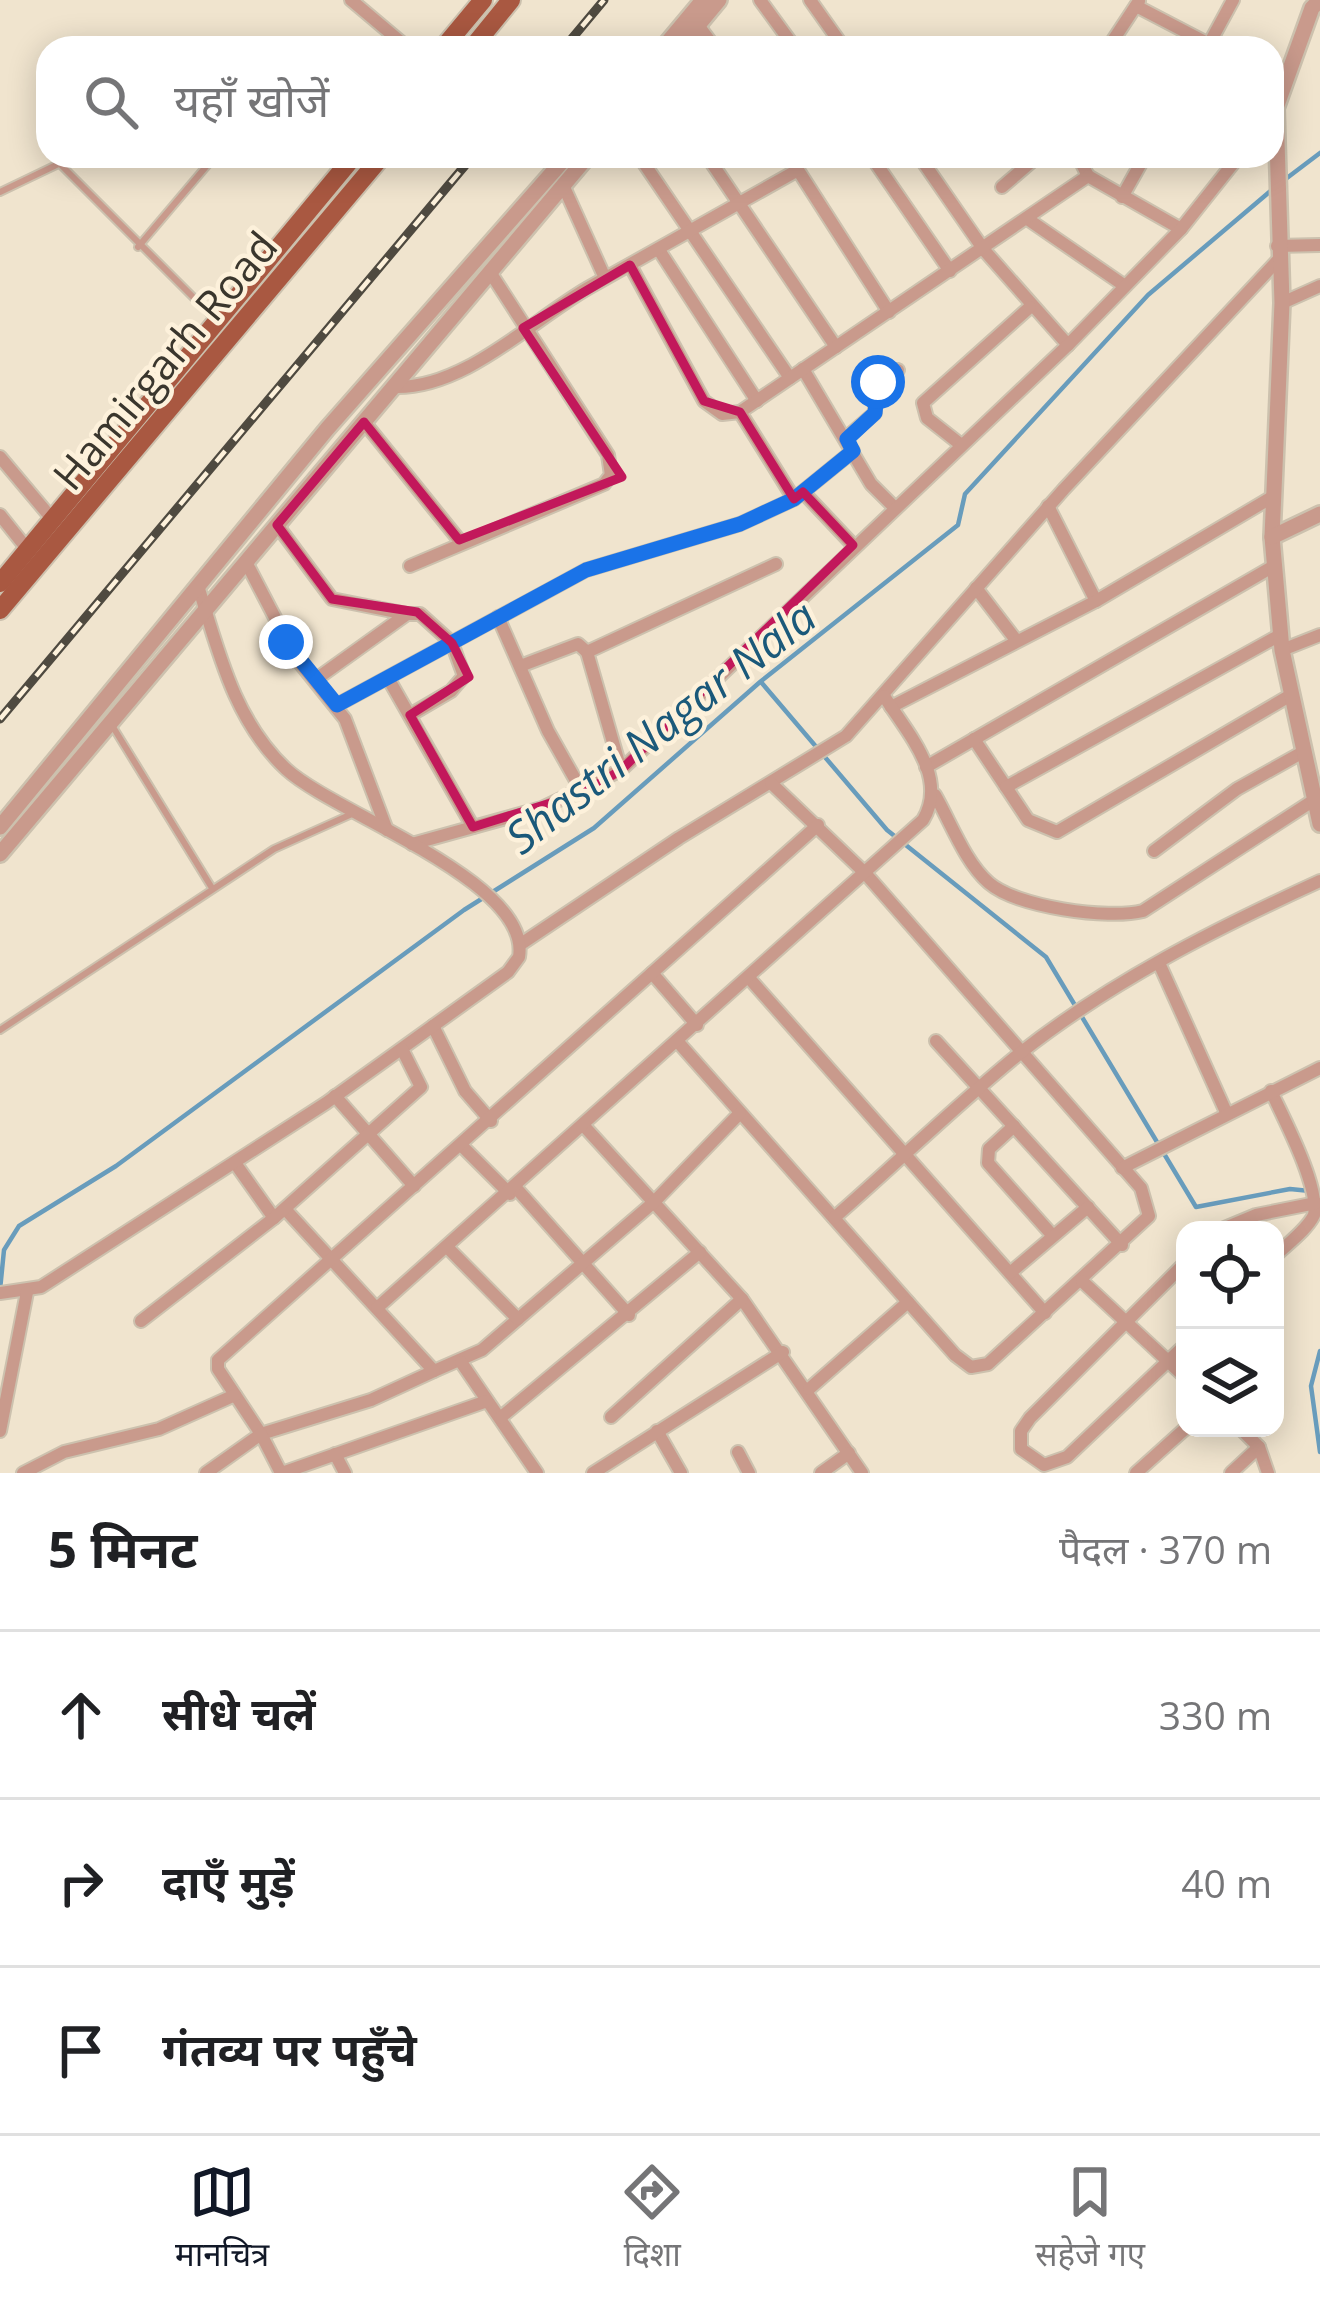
<!DOCTYPE html>
<html lang="hi">
<meta charset="utf-8">
<style>
:root{--surface:#fff;--page:#f6f6f6;--text:#202124;--muted:#757577;--line:#e0e0e0;--accent:#111827}
body{margin:0;font-family:"Open Sans","Noto Sans Devanagari",sans-serif;background:var(--page);color:var(--text)}
.controls{position:absolute;right:36px;bottom:36px;display:grid;overflow:hidden;border-radius:24px;box-shadow:0 6px 30px #0003}
.controls button{width:108px;height:108px;display:grid;place-items:center;padding:0;border:0;border-bottom:3px solid var(--line);background:var(--surface);color:var(--text);font:60px sans-serif}
.stop{position:absolute;width:36px;height:36px;margin:-27px;border:9px solid #1a73e8;border-radius:50%;background:#fff}
.stop.end{background:#1a73e8;border-color:#fff;box-shadow:0 3px 12px #0008}
.list{margin:0;padding:0;list-style:none}
h2{display:flex;justify-content:space-between;align-items:center;height:156px;margin:0;padding:0 48px;font-size:51px}
h2 small{font-size:39px;font-weight:400;color:var(--muted)}
.list li{display:grid;grid-template-columns:78px 1fr auto;gap:36px;align-items:center;box-sizing:border-box;height:168px;padding:0 48px;border-top:3px solid var(--line)}
.list b{display:block;font-size:45px;white-space:nowrap}
.list em{font-size:39px;font-style:normal;color:var(--muted)}
.icon{flex:none;width:66px;height:66px;fill:none;stroke:currentColor;stroke-width:2;stroke-linecap:round;stroke-linejoin:round}
.map{position:relative;flex:none;width:1320px;height:1473px;overflow:hidden}
.search{position:absolute;background:var(--surface);box-shadow:0 6px 30px #0003;left:36px;right:36px;top:36px;height:132px;display:flex;align-items:center;gap:30px;box-sizing:border-box;padding:0 42px;border-radius:36px;color:var(--muted);font-size:45px}
.sheet{height:660px;background:var(--surface)}
nav{display:flex;justify-content:space-around;align-items:center;box-sizing:border-box;height:168px;border-top:3px solid var(--line);background:var(--surface);font-size:33px;color:var(--muted)}
nav a{display:grid;justify-items:center;gap:6px}
nav .on{color:var(--accent)}
.map>svg:first-child{display:block}
.lines{fill:none;stroke-linecap:round;stroke-linejoin:round}
.stream{stroke:#689cbc;stroke-width:4.5}
.service-casing{stroke:#ccc1ae;stroke-width:10}
.minor-casing{stroke:#ccc1ae;stroke-width:16}
.tertiary-casing{stroke:#ccc1ae;stroke-width:20}
.primary-casing{stroke:#ccc1ae;stroke-width:22}
.service{stroke:#c99a8c;stroke-width:6}
.minor{stroke:#c99a8c;stroke-width:12}
.tertiary{stroke:#c99a8c;stroke-width:15}
.primary{stroke:#a95841;stroke-width:18}
.rail-casing{stroke:#4f4a40;stroke-width:9}
.rail{stroke:#fdf1db;stroke-width:4.5;stroke-dasharray:14;stroke-linecap:butt}
.route{stroke:#1a73e8;stroke-width:15}
.marked{fill:none;stroke:#c2185b;stroke-width:9;stroke-linejoin:round}
.labels{text-anchor:middle;dominant-baseline:central;stroke-width:9;stroke-linejoin:round;paint-order:stroke}
.street-label{font-size:42px;fill:#3a362d;stroke:#fdf1db}
.water-label{font-size:45px;font-style:italic;fill:#1b597a;stroke:#fdf1db}
</style>
<div class="map">
<svg width="1320" height="1473" viewBox="0 0 1320 1473">
<rect width="100%" height="100%" fill="#f0e4ce"/>
<g class="lines">
<g class="stream">
<path d="M1283,181L1320,153"/>
<path d="M761,682L887,830L1046,957L1196,1207L1290,1189L1320,1192"/>
<path d="M0,1290L4,1250L19,1226L116,1166L464,910L594,828L760,682L958,525L965,494L1148,295L1274,188"/>
<path d="M1320,1351L1311,1386L1320,1452"/>
</g>
<defs>
<g id="service">
<path d="M60,164L215,319"/>
<path d="M0,192L75,156"/>
<path d="M138,247L215,156"/>
<path d="M113,727L212,888"/>
<path d="M0,1030L274,849L354,813"/>
</g>
<g id="minor">
<path d="M351,0L408,48"/>
<path d="M760,0L795,48"/>
<path d="M810,0L844,48"/>
<path d="M1136,6L1209,44"/>
<path d="M698,25L715,48"/>
<path d="M1208,46L1233,0"/>
<path d="M1108,48L1139,1"/>
<path d="M639,156L790,378"/>
<path d="M707,156L836,347"/>
<path d="M789,156L889,312"/>
<path d="M871,156L950,271"/>
<path d="M919,156L984,250L1068,345"/>
<path d="M1078,156L1088,176"/>
<path d="M563,185L605,278"/>
<path d="M1002,187L1038,156"/>
<path d="M1122,197L1145,156"/>
<path d="M1029,220L1125,286"/>
<path d="M1277,246L1320,245"/>
<path d="M659,250L757,401"/>
<path d="M630,265L704,401L722,414L740,412"/>
<path d="M1282,303L1320,286"/>
<path d="M803,369L871,484L893,506"/>
<path d="M393,387C463,390 531,321 588,288C658,248 728,209 798,170"/>
<path d="M364,422L459,540"/>
<path d="M846,438L875,413V385L898,370"/>
<path d="M960,444L927,418L923,403L1030,307"/>
<path d="M0,457L53,520"/>
<path d="M803,492L853,545"/>
<path d="M794,499L740,412L1088,176L1181,229"/>
<path d="M1048,506L1096,601"/>
<path d="M0,515L28,550"/>
<path d="M277,525L332,599L407,614"/>
<path d="M246,562L296,658L345,719L387,830"/>
<path d="M410,566L604,484L611,475L608,455L490,272"/>
<path d="M976,588L1016,640"/>
<path d="M498,617L548,731L583,793"/>
<path d="M1282,650L1320,635"/>
<path d="M523,665L578,644L587,652"/>
<path d="M388,678L473,827"/>
<path d="M315,680L407,614H420L452,643L464,676L451,691L410,715"/>
<path d="M337,705L586,570L740,524L794,499L853,451"/>
<path d="M891,707L1096,601L1274,496"/>
<path d="M974,739L1028,820L1057,832L1291,695"/>
<path d="M926,767L1274,566"/>
<path d="M621,770L587,652L776,564"/>
<path d="M1006,787L1280,635"/>
<path d="M935,795C951,823 965,862 989,883C1017,907 1108,920 1143,911L1314,800"/>
<path d="M412,844L542,808L621,770L1068,345L1181,229L1239,156"/>
<path d="M1154,851L1237,789L1303,752"/>
<path d="M521,944L679,838L846,736L1064,489L1278,260"/>
<path d="M1159,963L1226,1112"/>
<path d="M652,973L697,1025"/>
<path d="M749,978L1045,1313"/>
<path d="M433,1026L465,1091L491,1121"/>
<path d="M936,1041L1122,1245"/>
<path d="M678,1042L955,1355L971,1367L988,1364L1149,1216L1141,1188L865,873L771,783"/>
<path d="M1271,1091C1283,1117 1320,1187 1314,1215C1307,1230 1287,1244 1275,1256"/>
<path d="M335,1096L414,1186"/>
<path d="M584,1126L742,1299L862,1473"/>
<path d="M1014,1126L989,1149L988,1163L1053,1236"/>
<path d="M462,1146L510,1194"/>
<path d="M235,1163L274,1218"/>
<path d="M1122,1168L1320,1068"/>
<path d="M516,1188L629,1315"/>
<path d="M285,1209L434,1371L482,1350L654,1202L740,1113"/>
<path d="M834,1218C896,1164 955,1106 1019,1054C1110,982 1215,929 1320,881"/>
<path d="M1220,1230L1256,1215L1316,1203"/>
<path d="M448,1248L518,1319"/>
<path d="M1185,1263L1030,1418L1021,1431V1449L1044,1465L1067,1457L1185,1345"/>
<path d="M1010,1273L1088,1207"/>
<path d="M1082,1281L1185,1377"/>
<path d="M0,1293L41,1287L326,1103L508,972L519,957C532,881 333,813 286,769C235,721 219,654 199,589"/>
<path d="M377,1308L923,820C949,777 907,733 884,696"/>
<path d="M141,1321L274,1218L421,1087L402,1049"/>
<path d="M461,1362L537,1473"/>
<path d="M434,1371L371,1400L261,1434L218,1369V1360L818,825"/>
<path d="M809,1389L908,1302"/>
<path d="M611,1417L742,1299"/>
<path d="M500,1418L700,1252"/>
<path d="M1240,1428L1259,1447L1268,1473"/>
<path d="M0,1431L27,1292"/>
<path d="M657,1431L681,1473"/>
<path d="M738,1452L749,1473"/>
<path d="M335,1454L345,1473"/>
<path d="M23,1473L64,1452L159,1429L235,1395"/>
<path d="M206,1473L261,1434L281,1473"/>
<path d="M282,1473L487,1401"/>
<path d="M593,1473L783,1352"/>
<path d="M821,1473L849,1453"/>
<path d="M1136,1473L1186,1428"/>
<path d="M1231,1473L1259,1447"/>
</g>
<g id="tertiary">
<path d="M1320,0L1312,8L1276,108L1282,303L1272,537L1282,650L1320,824"/>
<path d="M663,48L703,0"/>
<path d="M679,48L719,0"/>
<path d="M1272,537L1320,514"/>
<path d="M0,827L327,429L567,156"/>
<path d="M0,854L588,156"/>
</g>
<g id="primary">
<path d="M443,48L483,0"/>
<path d="M472,48L511,0"/>
<path d="M0,583L354,156"/>
<path d="M0,610L382,156"/>
</g>
</defs>
<use href="#service" class="service-casing"/>
<use href="#minor" class="minor-casing"/>
<use href="#tertiary" class="tertiary-casing"/>
<use href="#primary" class="primary-casing"/>
<use href="#service" class="service"/>
<use href="#minor" class="minor"/>
<use href="#tertiary" class="tertiary"/>
<use href="#primary" class="primary"/>
<defs>
<g id="rail">
<path d="M564,48L604,0"/>
<path d="M0,719L473,156"/>
</g>
</defs>
<use href="#rail" class="rail-casing"/>
<use href="#rail" class="rail"/>
</g>
<g class="lines">
<path class="route" d="M286,642L337,705L586,570L740,524L794,499L853,451L847,439L875,413L878,382"/>
</g>
<path class="marked" d="M630,265L704,401L740,412L794,499L803,492L853,545L621,770L583,793L473,827L410,715L469,677L452,643L417,612L332,599L277,525L364,422L459,540L622,477L523,328Z"/>
<g class="labels">
<g class="street-label">
<text transform="translate(164 360) rotate(-50)">Hamirgarh Road</text>
</g>
<g class="water-label">
<text transform="translate(660 726) rotate(-38)">Shastri Nagar Nala</text>
</g>
</g>
</svg>
<div class="controls">
<button><svg class="icon" aria-label="locate" viewBox="0 0 24 24"><circle cx="12" cy="12" r="6"/><path d="M12 2v4M12 18v4M2 12h4M18 12h4"/></svg></button>
<button><svg class="icon" aria-label="layers" viewBox="0 0 24 24"><path d="M12 4l9 5-9 5-9-5zM3 14l9 5 9-5"/></svg></button>
</div>
<div class="stop" style="left:878px;top:382px"></div>
<div class="stop end" style="left:286px;top:642px"></div>
<div class="search"><svg class="icon" aria-label="search" viewBox="0 0 24 24"><circle cx="10" cy="10" r="6"/><path d="M15 15l6 6"/></svg>यहाँ खोजें</div>
</div>
<section class="sheet">
<h2>5 मिनट<small>पैदल · 370 m</small></h2>
<ul class="list">
<li><svg class="icon" aria-label="ahead" viewBox="0 0 24 24"><path d="M12 20V5M6 11l6-6 6 6"/></svg><div><b>सीधे चलें</b></div><em>330 m</em></li>
<li><svg class="icon" aria-label="right" viewBox="0 0 24 24"><path d="M7 20v-9h11M14 6l5 5-5 5"/></svg><div><b>दाएँ मुड़ें</b></div><em>40 m</em></li>
<li><svg class="icon" aria-label="arrive" viewBox="0 0 24 24"><path d="M6 21V4h12l-3 4 3 4H6"/></svg><div><b>गंतव्य पर पहुँचे</b></div></li>
</ul>
</section>
<nav>
<a class="on"><svg class="icon" aria-label="map" viewBox="0 0 24 24"><path d="M3 6l6-2 6 2 6-2v14l-6 2-6-2-6 2zM9 4v14M15 6v14"/></svg>मानचित्र</a>
<a><svg class="icon" aria-label="directions" viewBox="0 0 24 24"><path d="M12 3l9 9-9 9-9-9zM9 14v-3h6M13 9l2 2-2 2"/></svg>दिशा</a>
<a><svg class="icon" aria-label="saved" viewBox="0 0 24 24"><path d="M7 4h10v16l-5-4-5 4z"/></svg>सहेजे गए</a>
</nav>
